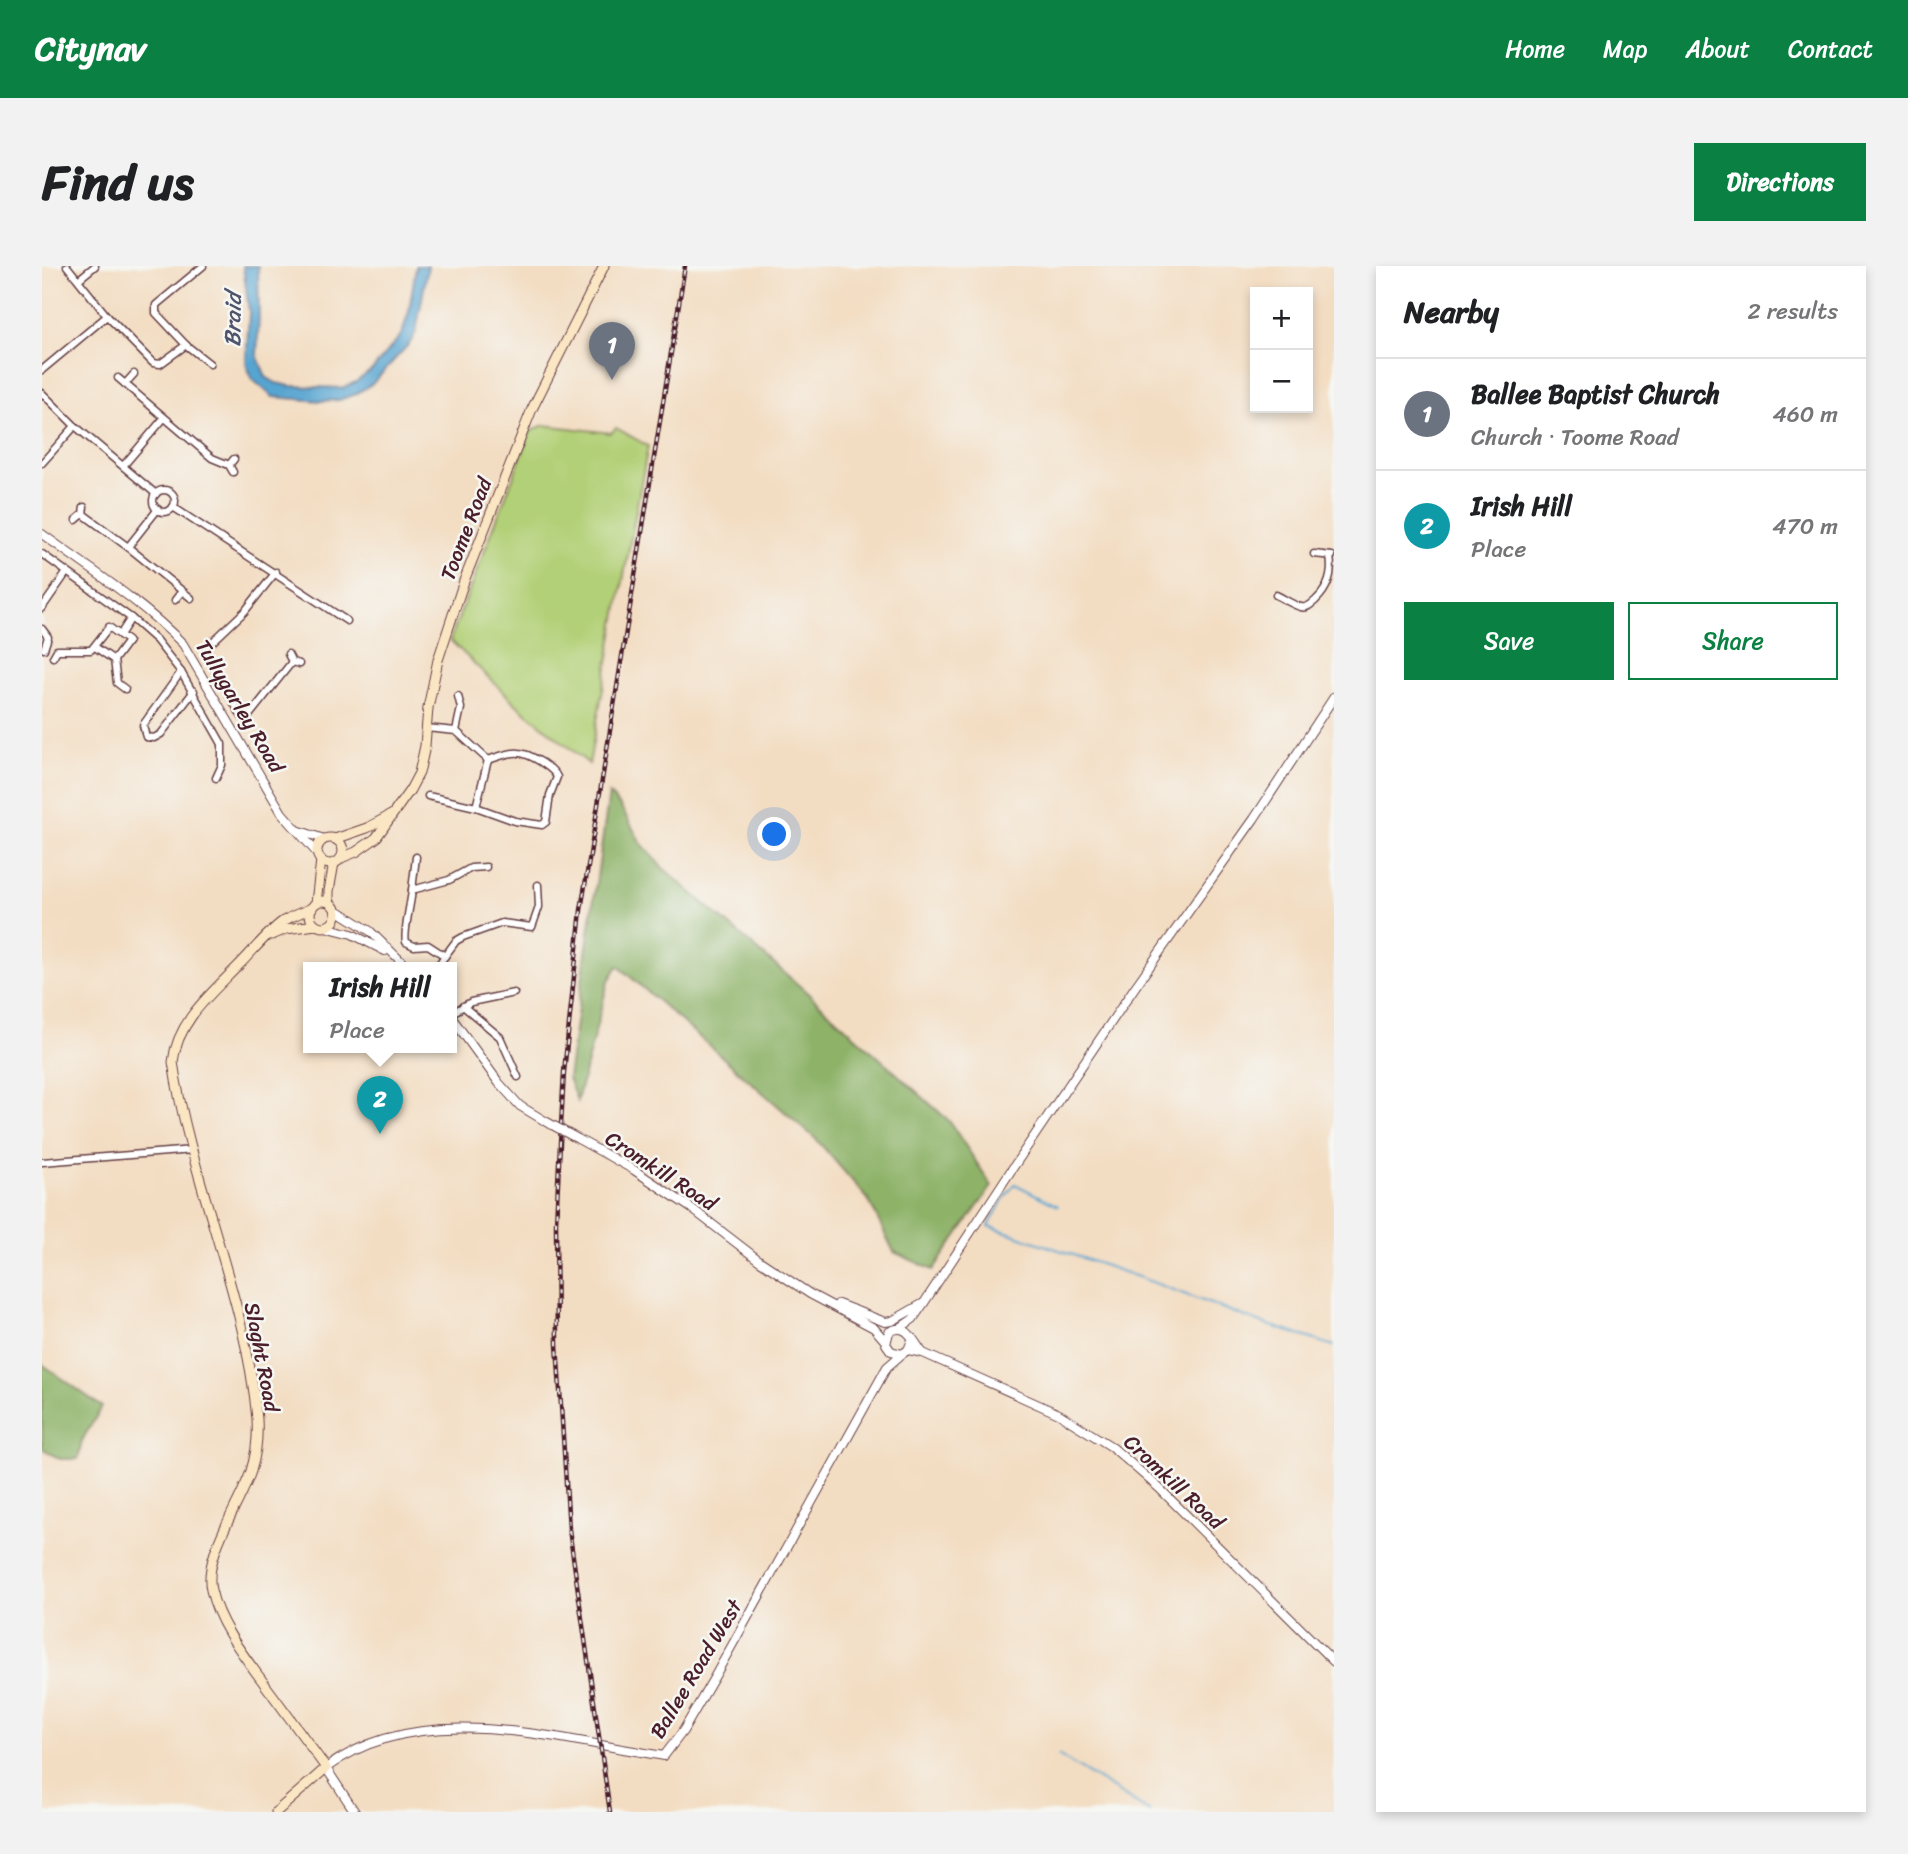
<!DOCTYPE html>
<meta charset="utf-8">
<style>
:root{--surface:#fff;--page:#f2f2f2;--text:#202124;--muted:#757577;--line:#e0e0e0;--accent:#0b8043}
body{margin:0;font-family:Sriracha,sans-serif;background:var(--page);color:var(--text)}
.controls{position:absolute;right:21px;top:21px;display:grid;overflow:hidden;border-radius:0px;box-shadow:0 4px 10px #0003}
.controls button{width:63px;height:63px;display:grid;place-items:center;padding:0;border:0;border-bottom:2px solid var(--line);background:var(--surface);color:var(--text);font:35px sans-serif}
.you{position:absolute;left:733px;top:569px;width:24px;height:24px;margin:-18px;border:5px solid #fff;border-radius:50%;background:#1a73e8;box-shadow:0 0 0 10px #1a73e833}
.badge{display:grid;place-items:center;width:46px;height:46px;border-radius:50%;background:var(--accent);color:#fff;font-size:23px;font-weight:700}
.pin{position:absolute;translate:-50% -58px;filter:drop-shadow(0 2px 4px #0008)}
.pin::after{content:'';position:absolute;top:37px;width:24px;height:21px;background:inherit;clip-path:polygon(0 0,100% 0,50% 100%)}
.popup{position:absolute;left:261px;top:696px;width:154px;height:91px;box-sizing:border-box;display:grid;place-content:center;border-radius:0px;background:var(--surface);filter:drop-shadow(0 2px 5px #0005);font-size:23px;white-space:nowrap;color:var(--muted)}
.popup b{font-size:26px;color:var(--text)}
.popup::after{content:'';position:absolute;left:50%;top:100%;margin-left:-14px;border:14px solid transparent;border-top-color:var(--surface)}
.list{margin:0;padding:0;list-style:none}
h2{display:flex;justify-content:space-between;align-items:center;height:91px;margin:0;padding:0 28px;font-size:30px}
h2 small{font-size:23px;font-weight:400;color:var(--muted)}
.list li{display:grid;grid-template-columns:46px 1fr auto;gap:21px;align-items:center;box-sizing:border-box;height:112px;padding:0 28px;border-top:2px solid var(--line)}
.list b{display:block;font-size:26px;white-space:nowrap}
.list p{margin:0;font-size:23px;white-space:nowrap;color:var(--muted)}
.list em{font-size:23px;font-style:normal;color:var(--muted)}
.actions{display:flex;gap:14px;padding:21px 28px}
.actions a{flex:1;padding:16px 0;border:2px solid var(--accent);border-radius:0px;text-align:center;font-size:24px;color:var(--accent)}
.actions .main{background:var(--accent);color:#fff}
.map{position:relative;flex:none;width:1292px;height:1546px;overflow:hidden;border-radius:0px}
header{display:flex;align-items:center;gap:42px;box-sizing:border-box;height:98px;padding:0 35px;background:var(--accent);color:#fff}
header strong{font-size:33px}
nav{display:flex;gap:38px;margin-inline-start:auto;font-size:24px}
.intro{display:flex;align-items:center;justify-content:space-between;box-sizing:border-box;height:168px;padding:0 42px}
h1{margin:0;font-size:49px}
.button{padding:18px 32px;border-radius:0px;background:var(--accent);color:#fff;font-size:24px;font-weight:700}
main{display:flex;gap:42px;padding:0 42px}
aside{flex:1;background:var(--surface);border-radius:0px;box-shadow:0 4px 10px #0003}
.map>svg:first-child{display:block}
.green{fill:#b2d077;stroke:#7e7851;stroke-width:2}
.forest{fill:#8db268;stroke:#6c684a;stroke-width:2}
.water{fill:#57a4d0;stroke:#50627e;stroke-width:2}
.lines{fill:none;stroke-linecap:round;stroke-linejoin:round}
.stream{stroke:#57a4d0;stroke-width:2}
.minor-casing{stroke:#633c42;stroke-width:9}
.tertiary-casing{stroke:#633c42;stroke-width:10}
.secondary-casing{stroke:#633c42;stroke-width:11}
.minor{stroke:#fff;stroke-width:6}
.tertiary{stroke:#fff;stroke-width:8}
.secondary{stroke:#fbe6c4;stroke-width:9}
.rail-casing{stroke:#4a1f2b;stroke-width:4.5}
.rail{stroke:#f6f6f2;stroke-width:2;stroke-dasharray:5;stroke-linecap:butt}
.tertiary-bridge-casing{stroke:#633c42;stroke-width:10;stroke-linecap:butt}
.tertiary-bridge{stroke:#fff;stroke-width:8}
.labels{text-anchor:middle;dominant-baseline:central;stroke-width:5;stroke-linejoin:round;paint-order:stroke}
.street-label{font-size:21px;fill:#4a1f2b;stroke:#f6f6f2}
.water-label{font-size:23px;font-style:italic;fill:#4f546d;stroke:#f6f6f2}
</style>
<header>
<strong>Citynav</strong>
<nav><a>Home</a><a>Map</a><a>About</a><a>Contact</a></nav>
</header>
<div class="intro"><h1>Find us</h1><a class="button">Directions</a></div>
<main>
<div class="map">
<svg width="1292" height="1546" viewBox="0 0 1292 1546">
<rect width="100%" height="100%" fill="#f6f6f2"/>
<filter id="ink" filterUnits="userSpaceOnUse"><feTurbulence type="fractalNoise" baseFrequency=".0143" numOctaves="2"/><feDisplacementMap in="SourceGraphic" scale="14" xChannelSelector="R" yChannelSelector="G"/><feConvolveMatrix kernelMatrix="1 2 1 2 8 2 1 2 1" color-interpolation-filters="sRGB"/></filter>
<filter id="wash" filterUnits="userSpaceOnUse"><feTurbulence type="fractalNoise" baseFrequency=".00686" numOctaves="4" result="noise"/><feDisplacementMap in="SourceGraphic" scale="28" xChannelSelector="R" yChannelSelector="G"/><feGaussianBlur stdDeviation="1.57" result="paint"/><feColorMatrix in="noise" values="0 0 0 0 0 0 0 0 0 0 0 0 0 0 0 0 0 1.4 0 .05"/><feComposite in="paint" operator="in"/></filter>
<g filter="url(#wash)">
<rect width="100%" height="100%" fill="#f3ddc2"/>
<path class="green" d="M502,159L569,167L574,162L606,180L547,498L475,439L408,374L489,165Z"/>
<g class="forest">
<path d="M567,528L579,541L599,577L621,602L761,723L907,855L950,920L891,1004L852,986L826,933L775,874L576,700L566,716L535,835L526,812Z"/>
<path d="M0,1098L60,1141L40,1174L36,1193H18L0,1182Z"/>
</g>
<path class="water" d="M201,0H216L217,50L215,89L224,111L234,117L249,120L300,122L314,116L331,103L360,68L367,45L374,0H386L374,66L368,77L331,117L314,128L297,134L279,135L231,131L210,113L204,98L207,46Z"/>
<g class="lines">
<g class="stream">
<path d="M1016,940L973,918L960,935L947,960L1099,1012L1217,1056L1292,1080"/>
<path d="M1016,1489L1108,1546"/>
</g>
</g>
</g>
<g filter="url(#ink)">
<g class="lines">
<defs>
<g id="minor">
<path d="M25,0L65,50L111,97L118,98L144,79"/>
<path d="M161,0L114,39V47L144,79L168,98"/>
<path d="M37,13L53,0"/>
<path d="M0,104L65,50"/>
<path d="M76,112L170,192L187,199"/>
<path d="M83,118L92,108"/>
<path d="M0,127L33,160L114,228"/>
<path d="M0,197L33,160"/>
<path d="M82,199L122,152"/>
<path d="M191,206L187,199L192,193"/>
<circle cx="122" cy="235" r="11"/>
<path d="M131,241L305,355"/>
<path d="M41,248L86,281L149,332"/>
<path d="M34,254L41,248L42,241"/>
<path d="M86,281L116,243"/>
<path d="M0,288L89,352L114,374L139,406L180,478V499L174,512"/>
<path d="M1272,288L1290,290"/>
<path d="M234,306L203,345L164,382L163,386L200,451H206L250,396"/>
<path d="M1234,329C1241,332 1250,339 1259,341C1265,343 1269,338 1273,335C1287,322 1291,308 1288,290"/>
<path d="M133,334L140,325"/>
<path d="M0,342L25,306"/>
<path d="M0,363L6,371L2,383"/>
<path d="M78,369L89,352"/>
<path d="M246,388L250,396L257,398"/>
<path d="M11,391L15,384H49L67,361L86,375L72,394L53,381"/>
<path d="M72,394L75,417L83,423"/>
<path d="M139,406L101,459L104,471L112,472L119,468L152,425"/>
<path d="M384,462L414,465L446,494C470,486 477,482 499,496C506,501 512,504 515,511L508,529L504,556L500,559L473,555L434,541L386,530"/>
<path d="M414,465L419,442L416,430"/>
<path d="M434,541L446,494"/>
<path d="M370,624L374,591"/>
<path d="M403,690L386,679L372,680L364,676C361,667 369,637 370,624L407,614L429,602L444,601"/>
<path d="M394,702L414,675L421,671L460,657L490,661L497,641L496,619"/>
<path d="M421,740L458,771L476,811"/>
<path d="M410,747L429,736L472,727"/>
<path d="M0,896L151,884"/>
</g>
<g id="tertiary">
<path d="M0,268C48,303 99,335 141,378L240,547L275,587"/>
<path d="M255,564L282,573"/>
<path d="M293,643L328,665L366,702"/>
<path d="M283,661L310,668L343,685"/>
<path d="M410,752L457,817L478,840L503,855"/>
<path d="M536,873L592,904L649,942L718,995L768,1028L832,1062L844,1076"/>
<path d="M796,1038L843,1056L850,1055L880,1038"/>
<path d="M858,1062L871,1053L882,1037L968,906L1093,721L1212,553L1292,431"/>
<path d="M870,1074L866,1084L860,1088L849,1085L844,1078L847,1066C865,1055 871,1075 881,1087"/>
<path d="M866,1084L881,1087L1017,1148L1070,1181L1117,1222L1292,1396"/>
<path d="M313,1546L284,1502C378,1431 516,1474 622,1490L641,1465L673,1410L845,1101L860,1088"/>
</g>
<g id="secondary">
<circle cx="288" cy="585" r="13"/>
<path d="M293,573L325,562L349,549"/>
<path d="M299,592L314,586L334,572L368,524L377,507L383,480L386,442L396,394L422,315L490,143L562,0"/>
<circle cx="281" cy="648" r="13"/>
<path d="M287,636V625L292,597"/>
<path d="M274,637L279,594"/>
<path d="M230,669L244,663L274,659"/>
<path d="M234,1546L284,1502C264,1474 244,1447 224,1420C203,1391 177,1360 169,1324C161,1289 198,1239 209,1205C214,1189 216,1170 215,1153C204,1030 149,917 131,796C135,755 170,727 197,699C211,685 224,668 240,656C249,650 260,646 270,642"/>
</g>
</defs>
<use href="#minor" class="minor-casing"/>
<use href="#tertiary" class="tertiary-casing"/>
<use href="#secondary" class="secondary-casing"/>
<use href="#minor" class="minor"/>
<use href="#tertiary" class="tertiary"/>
<use href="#secondary" class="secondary"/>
<defs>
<path id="rail" d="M568,1546L527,1263L515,1078L514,957L518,877L522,806L539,644L643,0"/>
</defs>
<use href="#rail" class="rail-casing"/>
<use href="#rail" class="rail"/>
<defs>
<path id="tertiary-bridge" d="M503,855L536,873"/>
</defs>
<use href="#tertiary-bridge" class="tertiary-bridge-casing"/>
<use href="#tertiary-bridge" class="tertiary-bridge"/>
</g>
</g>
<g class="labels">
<g class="street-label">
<text transform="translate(424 263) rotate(-69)">Toome Road</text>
<text transform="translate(198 440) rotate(59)">Tullygarley Road</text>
<text transform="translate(619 905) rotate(33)">Cromkill Road</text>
<text transform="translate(220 1091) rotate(79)">Slaght Road</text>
<text transform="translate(1132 1216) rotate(43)">Cromkill Road</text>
<text transform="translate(654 1403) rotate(-59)">Ballee Road West</text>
</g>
<g class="water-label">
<text transform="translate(191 54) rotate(-89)">Braid</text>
</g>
</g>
</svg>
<div class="controls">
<button>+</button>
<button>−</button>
</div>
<div class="you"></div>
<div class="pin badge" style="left:570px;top:114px;background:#6b7280">1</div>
<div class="pin badge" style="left:338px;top:868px;background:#0f9aa8">2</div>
<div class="popup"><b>Irish Hill</b>Place</div>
</div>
<aside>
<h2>Nearby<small>2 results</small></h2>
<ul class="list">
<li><span class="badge" style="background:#6b7280">1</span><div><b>Ballee Baptist Church</b><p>Church · Toome Road</p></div><em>460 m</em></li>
<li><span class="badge" style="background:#0f9aa8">2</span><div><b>Irish Hill</b><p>Place</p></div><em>470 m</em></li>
</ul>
<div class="actions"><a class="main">Save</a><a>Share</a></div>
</aside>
</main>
